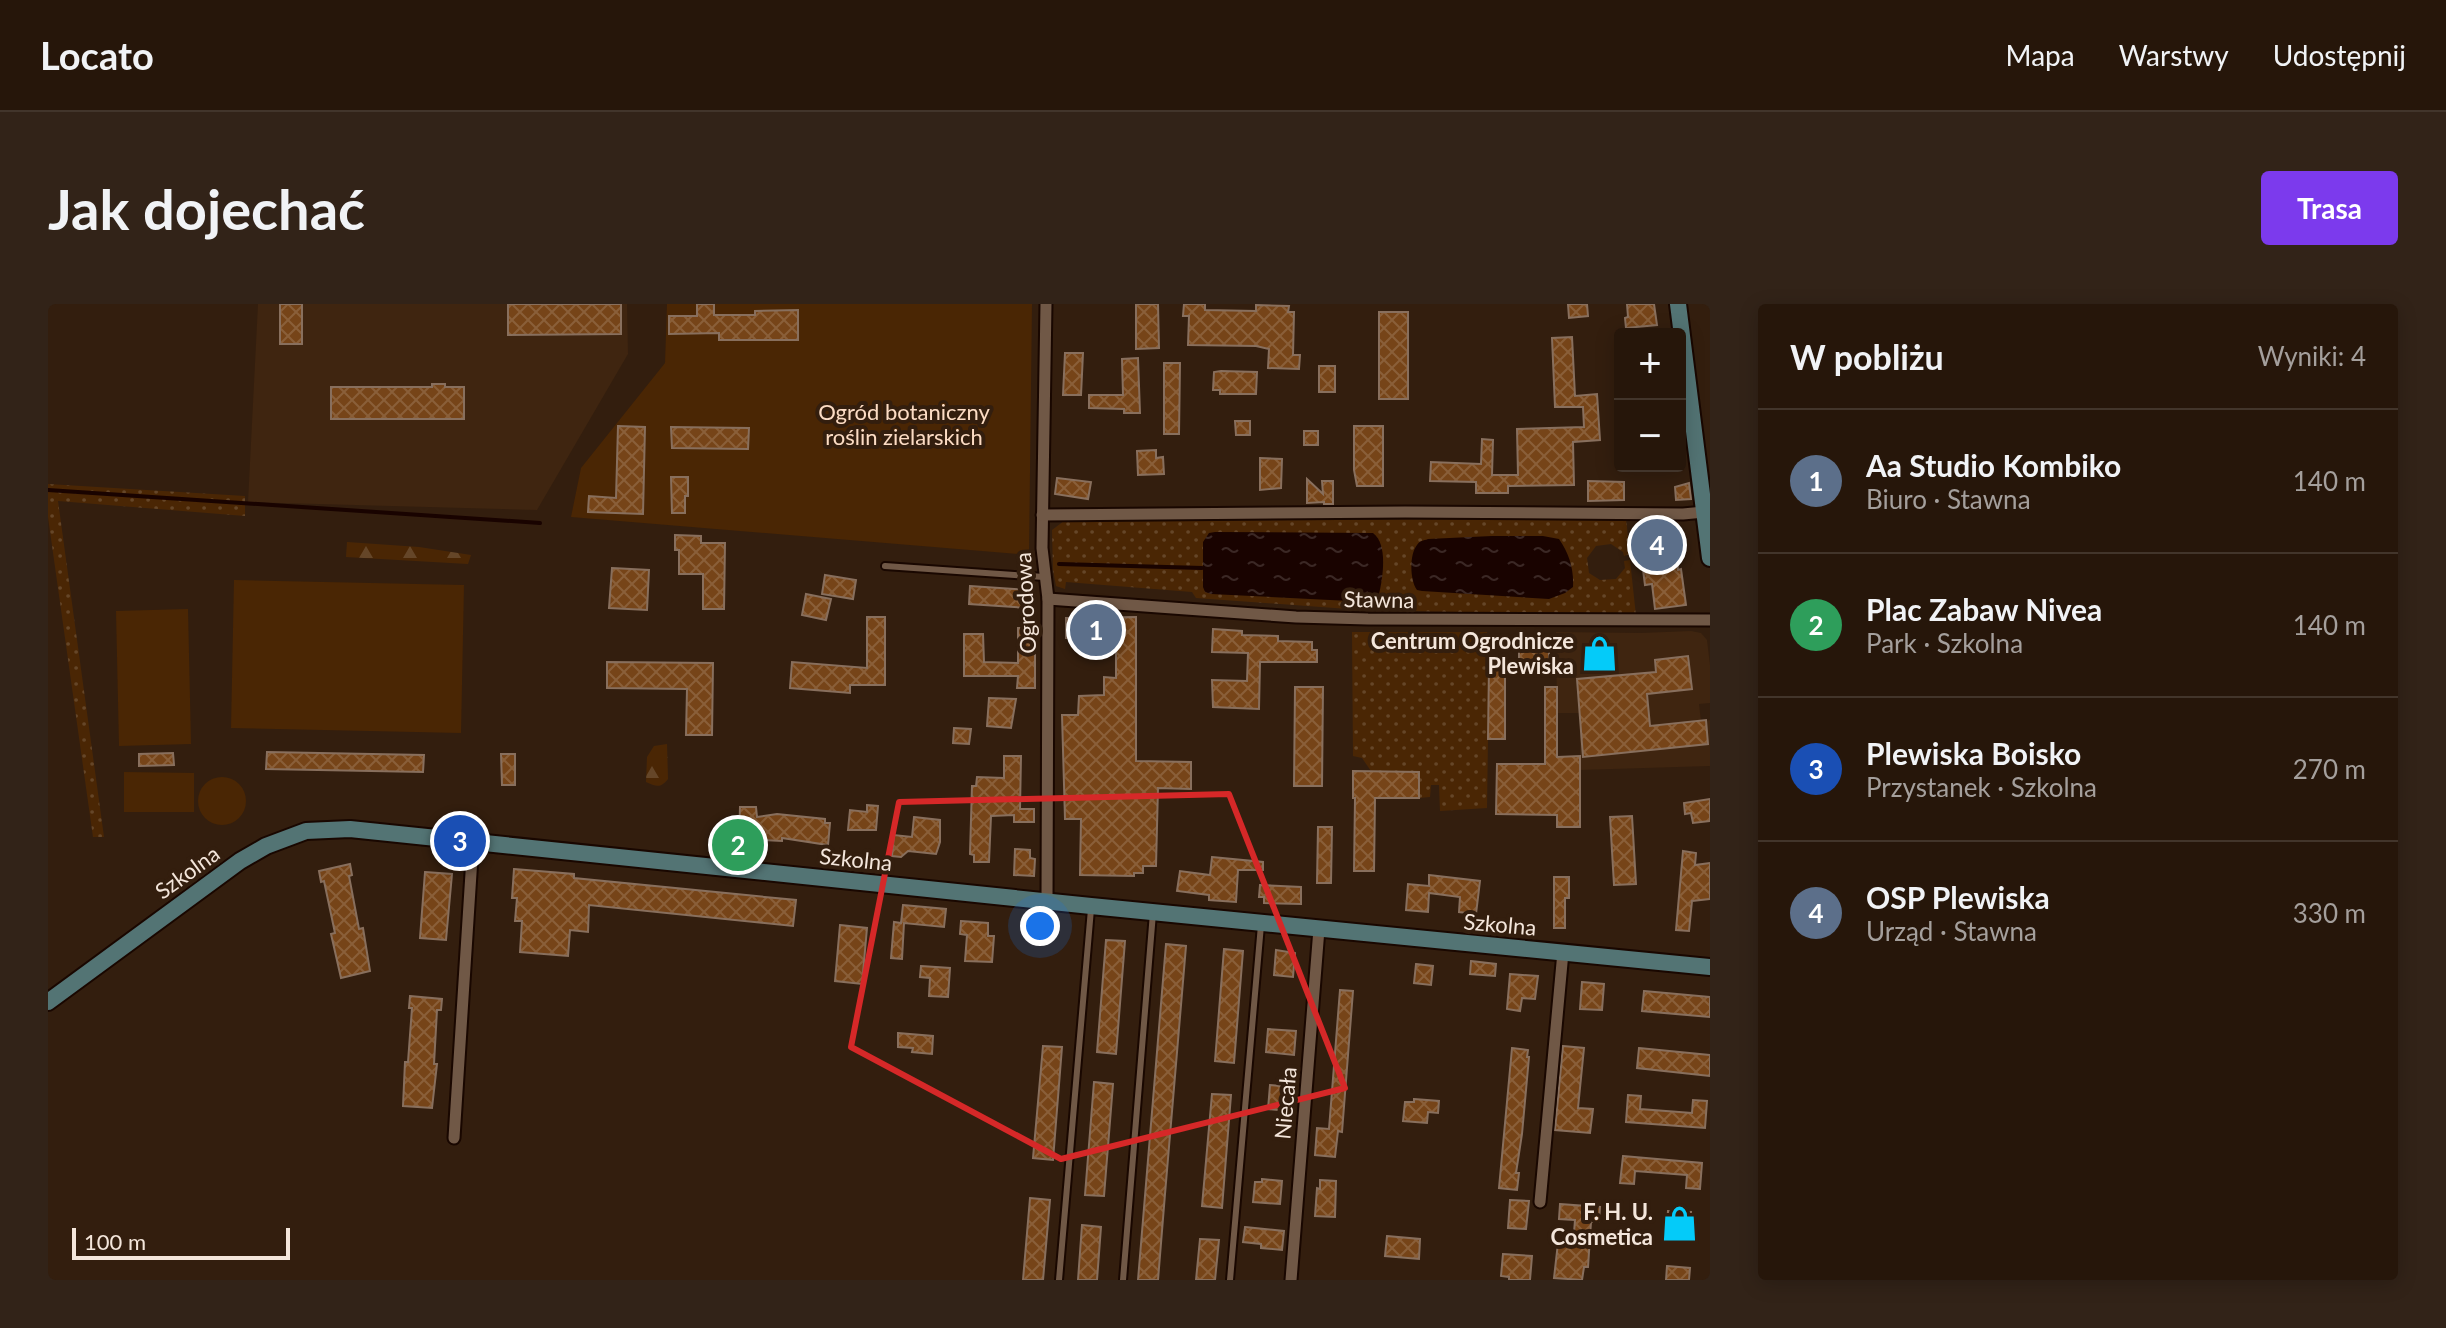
<!DOCTYPE html>
<html lang="pl">
<meta charset="utf-8">
<style>
:root{--surface:#26160a;--page:#322318;--text:#f1f3f6;--muted:#a49f9c;--line:#42352b;--accent:#7c3aed}
body{margin:0;font-family:Lato,sans-serif;background:var(--page);color:var(--text)}
.controls{position:absolute;right:24px;top:24px;display:grid;overflow:hidden;border-radius:8px;box-shadow:0 4px 20px #0003}
.controls button{width:72px;height:72px;display:grid;place-items:center;padding:0;border:0;border-bottom:2px solid var(--line);background:var(--surface);color:var(--text);font:40px sans-serif}
.scale{position:absolute;left:24px;bottom:20px;width:218px;box-sizing:border-box;padding-left:8px;border:4px solid #f4e6db;border-top:0;font-size:22px;line-height:28px;white-space:nowrap;color:#f4e6db;-webkit-text-stroke:6px #331e0e;paint-order:stroke}
.you{position:absolute;left:992px;top:622px;width:28px;height:28px;margin:-20px;border:6px solid #fff;border-radius:50%;background:#1a73e8;box-shadow:0 0 0 12px #1a73e833}
.badge{display:grid;place-items:center;width:52px;height:52px;border-radius:50%;background:var(--accent);color:#fff;font-size:26px;font-weight:700}
.pin{position:absolute;translate:-50% -50%;border:4px solid #fff;box-shadow:0 2px 8px #0006}
.list{margin:0;padding:0;list-style:none}
h2{display:flex;justify-content:space-between;align-items:center;height:104px;margin:0;padding:0 32px;font-size:34px}
h2 small{font-size:26px;font-weight:400;color:var(--muted)}
.list li{display:grid;grid-template-columns:52px 1fr auto;gap:24px;align-items:center;box-sizing:border-box;height:144px;padding:0 32px;border-top:2px solid var(--line)}
.list b{display:block;font-size:30px;white-space:nowrap}
.list p{margin:0;font-size:26px;white-space:nowrap;color:var(--muted)}
.list em{font-size:26px;font-style:normal;color:var(--muted)}
.map{position:relative;flex:none;width:1662px;height:976px;overflow:hidden;border-radius:8px}
header{display:flex;align-items:center;gap:48px;box-sizing:border-box;height:112px;padding:0 40px;background:var(--surface);border-bottom:2px solid var(--line)}
header strong{font-size:38px}
nav{display:flex;gap:44px;margin-inline-start:auto;font-size:28px}
.intro{display:flex;align-items:center;justify-content:space-between;box-sizing:border-box;height:192px;padding:0 48px}
h1{margin:0;font-size:56px}
.button{padding:20px 36px;border-radius:8px;background:var(--accent);color:#fff;font-size:28px;font-weight:700}
main{display:flex;gap:48px;padding:0 48px}
aside{flex:1;background:var(--surface);border-radius:8px;box-shadow:0 4px 20px #0003}
.map>svg:first-child{display:block}
.built{fill:#3f2510}
.grass{fill:url(#grass-dots)}
.forest{fill:url(#forest-firs)}
.park{fill:#4a2604}
.water{fill:url(#water-ripples)}
.lines{fill:none;stroke-linecap:round;stroke-linejoin:round}
.stream{stroke:#190300;stroke-width:4}
.building{fill:url(#building-cross-hatch);stroke:#886f5d;stroke-width:2}
.lane-casing{stroke:#190700;stroke-width:10}
.street-casing{stroke:#190700;stroke-width:15}
.secondary-casing{stroke:#190700;stroke-width:20}
.lane{stroke:#705846;stroke-width:6}
.street{stroke:#705846;stroke-width:11}
.secondary{stroke:#537474;stroke-width:16}
.marked{fill:none;stroke:#d62828;stroke-width:6;stroke-linejoin:round}
.labels{text-anchor:middle;dominant-baseline:central;stroke-width:8;stroke-linejoin:round;paint-order:stroke}
.park-label{font-size:22px;fill:#fcdcc4;stroke:#331e0e}
.street-label{font-size:22px;fill:#f4e6db;stroke:#331e0e}
.poi-label{font-size:22px;font-weight:bold;fill:#f4e6db;stroke:#331e0e;text-anchor:end}
</style>
<header>
<strong>Locato</strong>
<nav><a>Mapa</a><a>Warstwy</a><a>Udostępnij</a></nav>
</header>
<div class="intro"><h1>Jak dojechać</h1><a class="button">Trasa</a></div>
<main>
<div class="map">
<svg width="1662" height="976" viewBox="0 0 1662 976">
<defs>
<pattern id="grass-dots" width="8" height="8" patternUnits="userSpaceOnUse" patternTransform="scale(2)"><rect width="8" height="8" fill="#4a2604"/><path d="M2 2h.1M6 6h.1" fill="none" stroke="#654628" stroke-width="1.8" stroke-linecap="round"/></pattern>
<pattern id="forest-firs" width="22" height="20" patternUnits="userSpaceOnUse" patternTransform="scale(2)"><rect width="22" height="20" fill="#4a2604"/><path d="M5 1l3.5 6h-7zM16 11l3.5 6h-7z" fill="#654628"/></pattern>
<pattern id="water-ripples" width="26" height="14" patternUnits="userSpaceOnUse" patternTransform="scale(2)"><rect width="26" height="14" fill="#190300"/><path d="M2 4q2-2 4 0t4 0M15 11q2-2 4 0t4 0" fill="none" stroke="#3b2825"/></pattern>
<pattern id="building-cross-hatch" width="8" height="8" patternUnits="userSpaceOnUse" patternTransform="scale(2)"><rect width="8" height="8" fill="#764418"/><path d="M0 0l8 8M0 8l8-8" fill="none" stroke="#8a5f39"/></pattern>
</defs>
<rect width="100%" height="100%" fill="#331e0e"/>
<g class="built">
<path d="M210,0H579L580,50L489,206L200,198Z"/>
<path d="M1643,327L1653,329L1659,336L1662,361V399L1651,400L1653,417L1662,416V462L1532,466V409H1509L1508,328L1593,329Z"/>
</g>
<g class="grass">
<path d="M0,180L197,192V212L10,197L56,533H45L0,213Z"/>
<path d="M1578,215L1582,250L1576,252L1575,248L1563,240L1548,242L1539,254L1541,269L1552,276L1568,275L1577,264L1576,257L1582,256L1588,312L1314,306L1148,294L1144,288L1018,278L1017,285L1008,282L1005,266L1004,226L1016,217Z"/>
<path d="M1304,328H1439L1441,362L1439,504L1392,507L1391,481H1383L1382,493L1371,494V468L1323,467L1314,454L1305,452Z"/>
</g>
<g class="forest">
<path d="M299,238L371,243L423,251L420,260L298,253Z"/>
<path d="M619,440L620,475C612,485 608,482 598,478L599,453L606,442Z"/>
</g>
<g class="park">
<path d="M619,0H984L981,251L523,213L533,164L617,59Z"/>
<path d="M186,276L416,281L413,429L183,424Z"/>
<path d="M140,305L143,440L71,442L68,307Z"/>
<path d="M76,468L146,469V508H76Z"/>
<circle cx="174" cy="497" r="24"/>
</g>
<g class="water">
<path d="M1167,228L1325,229C1340,240 1335,273 1331,290L1328,296L1322,298L1163,290L1157,288L1155,283V238L1161,229Z"/>
<path d="M1444,232H1495L1511,235C1521,249 1526,265 1525,283L1517,289L1501,295L1374,287L1369,286C1362,277 1361,251 1369,241C1372,236 1375,237 1380,235Z"/>
</g>
<g class="lines">
<g class="stream">
<path d="M0,186L492,219"/>
<path d="M1011,260L1154,264"/>
</g>
</g>
<g class="building">
<rect x="232" y="0" width="22" height="40"/>
<path d="M460,0H573V30L460,31Z"/>
<path d="M649,0H666V11H707V7L750,6V36H671V29L621,30V12H649Z"/>
<path d="M1088,0H1110L1111,44L1088,45Z"/>
<path d="M1136,0H1157V6L1208,7V1L1241,2L1240,8H1246L1245,51H1252L1251,65L1220,64L1221,45L1208,42L1140,41L1141,12H1135Z"/>
<path d="M1520,0H1539L1540,12L1521,14Z"/>
<path d="M1579,0H1606L1609,21L1578,24L1577,14L1580,13Z"/>
<rect x="1331" y="8" width="29" height="87"/>
<path d="M1524,33L1527,92L1549,90L1552,136L1525,138L1526,181L1460,182V189H1428V178L1382,177L1383,158L1433,160L1434,135L1445,136L1444,171H1470L1469,125L1536,123L1535,103H1507L1504,34Z"/>
<path d="M1017,49H1035L1033,91H1015Z"/>
<path d="M1090,54L1092,109H1076V105L1041,104V91H1075L1074,55Z"/>
<path d="M1116,59H1132L1131,130H1116Z"/>
<rect x="1271" y="62" width="16" height="26"/>
<path d="M1173,67L1209,68L1208,90H1172V86H1165L1166,68Z"/>
<path d="M384,80H397V83H416V115H283V83H384Z"/>
<path d="M1187,117H1202V131H1188Z"/>
<path d="M570,122L597,123L595,210L540,208L541,192L568,194Z"/>
<path d="M1306,122H1335V182H1309L1306,166Z"/>
<path d="M623,123L701,124L700,145L624,144Z"/>
<rect x="1256" y="127" width="14" height="14"/>
<path d="M1108,146V154L1115,153L1116,170L1090,171L1089,147Z"/>
<path d="M1212,154L1234,155L1233,184L1212,186Z"/>
<path d="M623,173H640V192H637V209H624Z"/>
<path d="M1009,174L1043,178L1040,195L1007,190Z"/>
<path d="M1259,175L1275,190L1274,177H1285V200H1276V198L1259,199Z"/>
<path d="M1540,177L1576,178V196L1540,197Z"/>
<path d="M1641,179L1643,195L1628,196L1627,183Z"/>
<path d="M1625,223L1630,266L1633,265L1638,301L1607,305L1604,280L1597,281L1590,227Z"/>
<path d="M627,231L653,232V239H677L676,305H655V270H631V246H627Z"/>
<path d="M564,264L601,266L599,306L561,304Z"/>
<path d="M777,271L808,276L805,295L774,290Z"/>
<path d="M922,282L981,286L980,304L921,300Z"/>
<path d="M758,290L783,295L778,316L754,311Z"/>
<path d="M819,313H837V381H802V389L742,384L744,358L819,364Z"/>
<path d="M1088,313V457L1143,458V485L1110,484L1108,562H1095V569H1086V572L1032,571L1033,515H1017L1014,411H1030L1031,392L1056,391V373L1068,374V334H1018V314Z"/>
<path d="M970,324H987V384H969L970,372H916V330H935L936,358L970,359Z"/>
<path d="M1165,325L1194,327V331L1230,332V337L1264,338V346H1269V358H1212L1211,405L1165,403L1164,376L1199,377L1200,349L1164,348Z"/>
<path d="M1501,338V362L1471,363V339Z"/>
<path d="M1640,352L1644,385L1599,390L1602,422L1658,416L1660,440L1535,453L1529,375L1608,368L1607,356Z"/>
<path d="M559,358L665,359L664,431H638L639,385L559,384Z"/>
<path d="M1441,362H1457V435H1440Z"/>
<path d="M1247,383H1275L1274,482H1246Z"/>
<path d="M1497,383H1509V453L1532,452V523H1509V511L1448,510L1449,460H1497Z"/>
<path d="M941,394L968,395L963,424L939,422Z"/>
<path d="M906,424L923,425L921,440L905,439Z"/>
<path d="M219,448L376,451L375,468L218,465Z"/>
<path d="M125,449L126,461L91,462V450Z"/>
<path d="M453,450H467V481H454Z"/>
<path d="M956,452H973L972,505H986V518H966V511L943,512L941,558H926V551L922,550L924,482H928L929,473L956,474Z"/>
<path d="M1305,467L1371,468V494H1327L1326,567H1306L1307,494H1305Z"/>
<path d="M1662,495V517L1645,519L1643,509L1637,510L1636,499Z"/>
<path d="M819,501L830,502L828,526H800L802,506L819,508Z"/>
<path d="M692,503H708L709,513L729,510L777,515V519H782L780,541L734,534V537L691,535Z"/>
<path d="M1584,512L1588,580L1566,581L1562,513Z"/>
<path d="M866,513L892,516V538L888,550L860,547L853,553L844,552L846,531L864,533Z"/>
<path d="M1270,523H1284L1283,579H1269Z"/>
<path d="M967,545L982,546V554L987,555L986,572L966,571Z"/>
<path d="M1635,547L1648,549L1647,561L1662,559V595L1644,597L1641,627L1628,626Z"/>
<path d="M1164,553L1215,558V566H1190L1188,598L1161,596V591L1129,587L1132,567L1162,571Z"/>
<path d="M302,560L304,571L301,572L311,625L315,624L322,667L293,674L283,630L287,629L276,577L273,578L271,567Z"/>
<path d="M466,565L526,570V574L748,596L745,622L541,601L540,628L522,626L520,652L472,648L474,617H467L469,594H464Z"/>
<path d="M377,568L404,570L398,636L372,634Z"/>
<path d="M1381,571L1432,577L1428,610L1411,608L1412,593L1381,589L1380,608L1358,606L1360,580L1381,582Z"/>
<path d="M1506,573H1521V594H1517V624H1506Z"/>
<path d="M1212,581L1253,583V600L1216,599V593H1211Z"/>
<path d="M855,601L898,605L896,623L856,619L854,655L843,654L846,618L853,619Z"/>
<path d="M913,617L940,619V632H946L944,658L917,657L919,631L912,630Z"/>
<path d="M792,621L819,624L814,680L787,677Z"/>
<path d="M1058,636L1077,637L1068,750L1049,748Z"/>
<path d="M1118,640L1138,642L1117,890L1110,976H1090Z"/>
<path d="M1176,645L1195,647L1186,759L1167,757Z"/>
<path d="M1228,646L1247,649L1245,673L1226,671Z"/>
<path d="M1423,657L1448,660L1447,672L1422,670Z"/>
<path d="M1368,660L1385,662L1383,681L1366,679Z"/>
<path d="M873,662L902,664L900,693L881,692L882,674L872,673Z"/>
<path d="M1462,670L1490,672L1487,695L1474,694L1472,707L1459,705Z"/>
<path d="M1534,678L1556,680L1554,706L1532,705Z"/>
<path d="M1292,686L1305,687L1294,828L1290,827L1287,853L1267,851L1269,824L1281,825Z"/>
<path d="M1596,687L1662,693V713L1594,707Z"/>
<path d="M362,692L394,695L393,706H389L386,760H389L384,804L355,802L357,758H360L364,704H361Z"/>
<path d="M1220,725L1248,727L1246,751L1218,748Z"/>
<path d="M850,729L885,732L884,750L864,748L865,744L850,743Z"/>
<path d="M995,742L1014,743L1005,856L985,854Z"/>
<path d="M1515,742L1536,744L1530,804L1545,805L1542,829L1507,826Z"/>
<path d="M1464,744L1480,746L1479,753H1481L1474,830L1468,869H1471L1469,886L1451,884Z"/>
<path d="M1591,744L1662,751V772L1589,764Z"/>
<path d="M1046,778L1065,780L1056,892L1037,891Z"/>
<path d="M1222,781L1243,783L1241,807L1220,805Z"/>
<path d="M1164,790L1183,791L1174,904L1154,902Z"/>
<path d="M1580,791L1593,792L1592,805L1644,809L1645,796L1659,797L1657,824L1578,818Z"/>
<path d="M1366,795L1391,797L1390,809L1380,808L1379,819L1355,817L1357,798H1366Z"/>
<path d="M1575,852L1654,859L1652,885L1638,884L1639,871L1587,867L1586,880L1572,879Z"/>
<path d="M1214,875L1234,877L1232,900L1205,898L1207,878H1214Z"/>
<path d="M1272,876L1288,877L1287,913L1267,912L1269,884L1272,885Z"/>
<path d="M982,894L1002,896L995,976H975Z"/>
<path d="M1462,896L1481,897L1478,925L1460,924Z"/>
<path d="M1512,900L1552,903L1551,918H1543L1540,963H1536L1534,976L1506,974L1510,939L1525,941L1527,916L1511,915Z"/>
<path d="M1620,907L1643,908L1641,933L1618,932Z"/>
<path d="M1034,921L1053,923L1049,976H1030Z"/>
<path d="M1197,923L1236,927L1234,946L1213,944V940L1195,938Z"/>
<path d="M1339,932L1372,935L1371,955L1337,952Z"/>
<path d="M1152,935L1171,936L1167,976H1148Z"/>
<path d="M1455,950L1484,952L1482,976H1461V973L1453,972Z"/>
<path d="M1619,962L1642,964L1641,976H1618Z"/>
</g>
<g class="lines">
<defs>
<g id="lane">
<path d="M837,262L996,273"/>
<path d="M1011,976L1043,605"/>
<path d="M1075,976L1105,609"/>
<path d="M1182,976L1213,621"/>
</g>
<g id="street">
<path d="M998,0L994,244L1000,295L999,596"/>
<path d="M994,211L1357,208L1635,210L1656,208"/>
<path d="M1000,295L1248,313L1320,315L1662,316"/>
<path d="M406,834L425,538"/>
<path d="M1492,898L1515,648"/>
<path d="M1243,976L1271,625"/>
</g>
<g id="secondary">
<path d="M1630,0L1662,254"/>
<path d="M0,698L192,557L218,542L258,527L302,525L1043,602L1662,663"/>
</g>
</defs>
<use href="#lane" class="lane-casing"/>
<use href="#street" class="street-casing"/>
<use href="#secondary" class="secondary-casing"/>
<use href="#lane" class="lane"/>
<use href="#street" class="street"/>
<use href="#secondary" class="secondary"/>
</g>
<path class="marked" d="M1181,490L1297,784L1013,855L803,743L851,498Z"/>
<defs>
<symbol id="shop-bare" viewBox="-9 -9 18 18"><path d="M-5-2.5h2.3a2.7 3.5 0 0 1 5.4 0H5L5.5 6h-11ZM-1.5-2.5h3a1.5 2.3 0 0 0-3 0Z" fill="#04cbf9" stroke="#331e0e" stroke-width="2.5" paint-order="stroke"/></symbol>
</defs>
<g fill-rule="evenodd">
<use href="#shop-bare" x="1526" y="324" width="51" height="51"/>
<use href="#shop-bare" x="1606" y="894" width="51" height="51"/>
</g>
<g class="labels">
<g class="park-label">
<text x="856" y="107">Ogród botaniczny<tspan x="856" dy="25">roślin zielarskich</tspan></text>
</g>
<g class="street-label">
<text transform="translate(1331 295) rotate(1)">Stawna</text>
<text transform="translate(977 299) rotate(-93)">Ogrodowa</text>
<text transform="translate(808 555) rotate(6)">Szkolna</text>
<text transform="translate(139 568) rotate(-36)">Szkolna</text>
<text transform="translate(1452 620) rotate(5)">Szkolna</text>
<text transform="translate(1237 799) rotate(-85)">Niecała</text>
</g>
<g class="poi-label">
<text x="1526" y="336">Centrum Ogrodnicze<tspan x="1526" dy="25">Plewiska</tspan></text>
<text x="1605" y="907">F. H. U.<tspan x="1605" dy="25">Cosmetica</tspan></text>
</g>
</g>
</svg>
<div class="controls">
<button>+</button>
<button>−</button>
</div>
<div class="scale">100 m</div>
<div class="you"></div>
<div class="pin badge" style="left:1048px;top:326px;background:#5c6f8a">1</div>
<div class="pin badge" style="left:690px;top:541px;background:#2e9e5b">2</div>
<div class="pin badge" style="left:412px;top:537px;background:#1a4fb4">3</div>
<div class="pin badge" style="left:1609px;top:241px;background:#5c6f8a">4</div>
</div>
<aside>
<h2>W pobliżu<small>Wyniki: 4</small></h2>
<ul class="list">
<li><span class="badge" style="background:#5c6f8a">1</span><div><b>Aa Studio Kombiko</b><p>Biuro · Stawna</p></div><em>140 m</em></li>
<li><span class="badge" style="background:#2e9e5b">2</span><div><b>Plac Zabaw Nivea</b><p>Park · Szkolna</p></div><em>140 m</em></li>
<li><span class="badge" style="background:#1a4fb4">3</span><div><b>Plewiska Boisko</b><p>Przystanek · Szkolna</p></div><em>270 m</em></li>
<li><span class="badge" style="background:#5c6f8a">4</span><div><b>OSP Plewiska</b><p>Urząd · Stawna</p></div><em>330 m</em></li>
</ul>
</aside>
</main>
